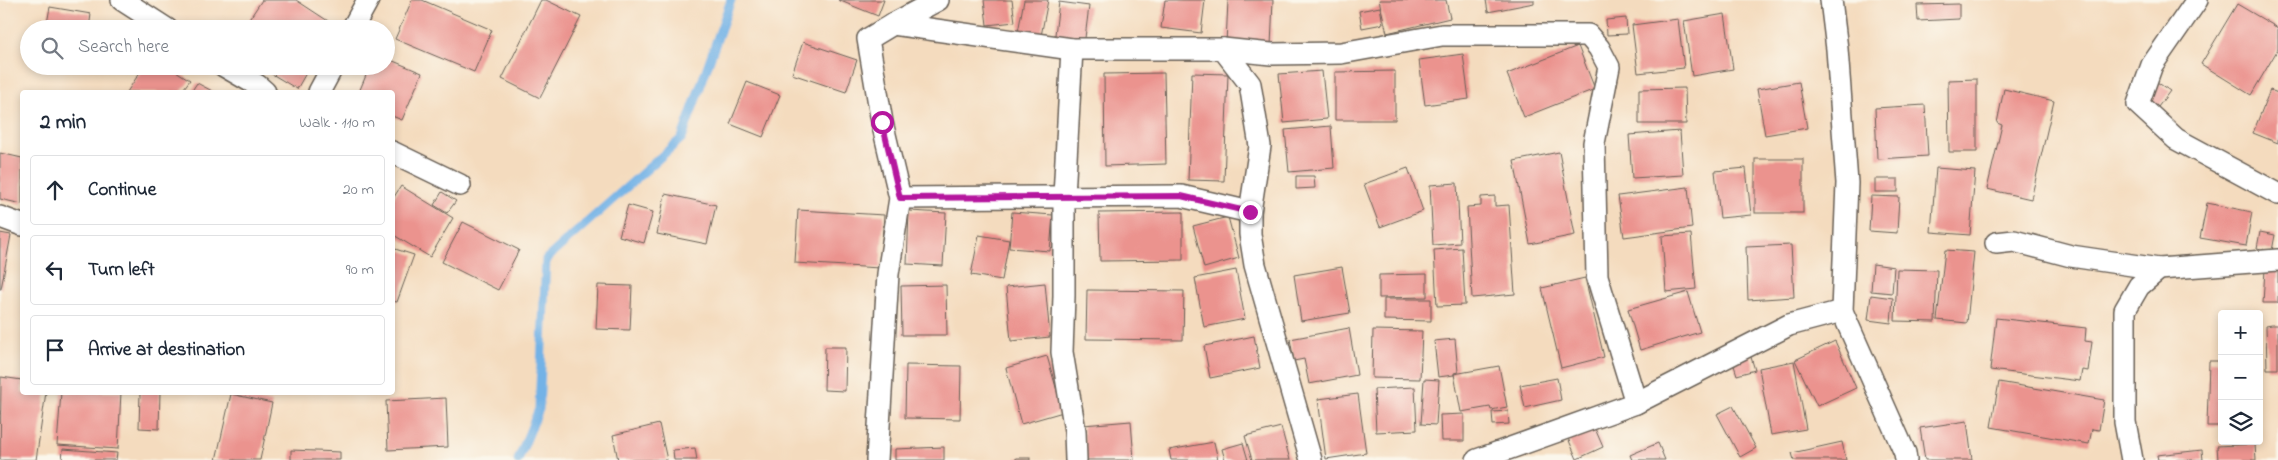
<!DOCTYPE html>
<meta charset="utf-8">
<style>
:root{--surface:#fff;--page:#f2f2f3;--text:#1f2937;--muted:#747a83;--line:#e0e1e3}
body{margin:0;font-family:"Indie Flower",sans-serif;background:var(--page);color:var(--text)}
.controls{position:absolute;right:15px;bottom:15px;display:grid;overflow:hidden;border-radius:5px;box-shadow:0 2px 8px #0003}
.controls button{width:45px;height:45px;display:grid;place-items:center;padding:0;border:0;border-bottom:1px solid var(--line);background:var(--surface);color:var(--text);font:25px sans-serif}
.stop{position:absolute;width:15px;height:15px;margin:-11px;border:4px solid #b5179e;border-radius:50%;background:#fff}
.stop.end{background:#b5179e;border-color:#fff;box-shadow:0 1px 5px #0008}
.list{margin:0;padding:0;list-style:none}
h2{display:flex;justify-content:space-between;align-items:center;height:65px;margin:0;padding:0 20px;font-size:21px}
h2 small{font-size:16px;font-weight:400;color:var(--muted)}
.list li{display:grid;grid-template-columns:32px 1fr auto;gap:15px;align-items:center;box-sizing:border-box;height:70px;margin:0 10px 10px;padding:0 10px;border:1px solid var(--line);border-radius:5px}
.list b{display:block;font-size:19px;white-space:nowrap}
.list em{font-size:16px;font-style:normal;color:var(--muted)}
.icon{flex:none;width:28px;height:28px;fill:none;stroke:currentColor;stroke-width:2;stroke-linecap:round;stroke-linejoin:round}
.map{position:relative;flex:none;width:2278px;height:460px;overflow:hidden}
.search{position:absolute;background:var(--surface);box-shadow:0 2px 8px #0003;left:20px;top:20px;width:375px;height:55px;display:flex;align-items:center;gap:12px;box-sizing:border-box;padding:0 18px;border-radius:28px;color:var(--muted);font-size:19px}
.panel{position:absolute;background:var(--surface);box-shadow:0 2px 8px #0003;left:20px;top:90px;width:375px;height:305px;border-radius:5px}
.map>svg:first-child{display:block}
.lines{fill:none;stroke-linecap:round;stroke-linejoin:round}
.stream{stroke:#73b2e6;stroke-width:9}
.building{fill:#eb938e}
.street-casing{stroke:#685f55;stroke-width:24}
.street{stroke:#fff;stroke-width:21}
.route{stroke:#b5179e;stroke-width:6}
</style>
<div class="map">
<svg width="2278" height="460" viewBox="0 0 2278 460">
<rect width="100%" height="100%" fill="#fbf7ec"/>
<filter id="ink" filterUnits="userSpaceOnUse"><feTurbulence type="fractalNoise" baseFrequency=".02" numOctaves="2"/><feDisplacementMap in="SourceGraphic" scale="10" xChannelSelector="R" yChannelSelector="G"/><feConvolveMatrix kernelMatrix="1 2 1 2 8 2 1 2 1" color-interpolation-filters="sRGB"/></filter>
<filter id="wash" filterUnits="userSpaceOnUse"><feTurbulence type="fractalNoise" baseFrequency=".0096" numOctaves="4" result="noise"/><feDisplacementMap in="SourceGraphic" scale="20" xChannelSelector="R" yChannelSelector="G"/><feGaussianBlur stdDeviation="1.12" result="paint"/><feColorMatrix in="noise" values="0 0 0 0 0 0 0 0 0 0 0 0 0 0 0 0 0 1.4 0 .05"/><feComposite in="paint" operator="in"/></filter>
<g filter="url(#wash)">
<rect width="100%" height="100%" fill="#f4dbbe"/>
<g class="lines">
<path class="stream" d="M518,460L539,409L546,259L682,138L731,0"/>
</g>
<g id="blocks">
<g class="building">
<path d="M262,0H296L328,21L323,29H248L244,27Z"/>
<path d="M412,0H422L492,30L474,72L395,39Z"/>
<path d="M541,0H546L581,17L540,98L502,79Z"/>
<path d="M838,0H884L878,16Z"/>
<path d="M984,0H1012L1015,22L987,25Z"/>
<path d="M1024,0H1048L1041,36L1018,32Z"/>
<path d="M1165,0H1205L1201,33L1161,28Z"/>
<path d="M1228,0H1273L1271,46L1226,44Z"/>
<path d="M1379,0H1446L1450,18L1387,33Z"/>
<path d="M1486,0H1534V3L1488,12Z"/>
<path d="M1059,2L1089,6L1084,46L1054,43Z"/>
<path d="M1959,4V19L1918,21L1917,5Z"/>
<path d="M2237,4L2278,28V49L2251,95L2201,64Z"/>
<path d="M50,7L91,14L89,29H46Z"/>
<path d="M1380,7L1383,24L1362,28L1359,11Z"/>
<path d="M1725,14L1733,69L1692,76L1684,21Z"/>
<path d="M1626,18L1627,34L1607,35L1606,20Z"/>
<path d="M1678,19L1684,68L1638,73L1632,25Z"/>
<path d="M803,42L857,60L846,92L792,74Z"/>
<path d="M1578,46L1595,89L1524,117L1507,74Z"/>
<path d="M1463,54L1469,99L1425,105L1419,60Z"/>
<path d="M386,58L422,73L402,120L392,116V92H359L370,66H386Z"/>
<path d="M144,66H168L190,80L181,92H127Z"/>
<path d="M263,66H295L306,73L297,89L262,68Z"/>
<path d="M1322,71L1327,119L1284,123L1279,74Z"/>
<path d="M1395,71V120H1335V72Z"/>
<path d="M1164,73L1166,164L1105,166L1104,74Z"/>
<path d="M1192,73L1228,74L1224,181L1188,180Z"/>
<path d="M1977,79V152H1949L1948,80Z"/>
<path d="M747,82L780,95L763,137L730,124Z"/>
<path d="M1799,82L1807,128L1765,135L1757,89Z"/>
<path d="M2157,82L2170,91L2158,107L2146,98Z"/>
<path d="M197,83L214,92H191Z"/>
<path d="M1685,88L1686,124H1639V89Z"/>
<path d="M2004,89L2054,101L2031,199L1987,189L2002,125L1997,123Z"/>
<path d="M2270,90L2278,93V143L2253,133Z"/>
<path d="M1925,105L1928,156L1877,159L1875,108Z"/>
<path d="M1331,126L1334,168L1289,172L1285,130Z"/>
<path d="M1680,131L1683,175L1632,178L1629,135Z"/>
<path d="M1559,152L1575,235L1530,244L1514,161Z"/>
<path d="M0,153L22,158V204L0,199Z"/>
<rect x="1755" y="159" width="48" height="54"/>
<path d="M1408,168L1423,211L1380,227L1364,184Z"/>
<path d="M1746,168L1751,215L1720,218L1715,171Z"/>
<path d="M1936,168L1975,171L1970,235L1931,232Z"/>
<path d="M1296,176H1314L1315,188L1296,189Z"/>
<rect x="1875" y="179" width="23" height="13"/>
<path d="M1457,183L1460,243L1433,245L1430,185Z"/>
<path d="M401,186L453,218L430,257L392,234V200Z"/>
<path d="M1688,187L1692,228L1624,237L1618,196Z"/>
<path d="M442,192L456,201L447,213L434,205Z"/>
<path d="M665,194L716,205L707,244L657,234Z"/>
<path d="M1495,196V206L1509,205L1515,294L1472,298L1467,207L1481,206V197Z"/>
<path d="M1871,196L1899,197L1897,233L1869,231Z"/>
<path d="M2207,203L2252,212L2246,246L2200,238Z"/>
<path d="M628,205L653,212L644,243L619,236Z"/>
<path d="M798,210L884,215L880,268L795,263Z"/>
<path d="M909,211L946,213L943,266L907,264Z"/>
<path d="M1012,212L1053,215L1050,251L1009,248Z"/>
<path d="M1183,212V260L1100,261L1099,213Z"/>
<path d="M1228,217L1239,258L1204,268L1193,226Z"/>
<path d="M463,222L519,250L498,290L442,262Z"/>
<path d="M2260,232L2275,235L2272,251L2257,248Z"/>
<path d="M0,233L11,235L1,289H0Z"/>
<path d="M1691,234L1696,289L1666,292L1662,236Z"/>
<path d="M979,235L1009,240L1002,280L971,275Z"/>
<path d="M1791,245L1794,297L1748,300L1746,247Z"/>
<path d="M392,248L414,255L397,302L392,301Z"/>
<path d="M1462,248L1465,305L1437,306L1434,250Z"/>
<path d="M1945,250L1974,252L1967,323L1937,320Z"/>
<path d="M1873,264L1894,267L1892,293L1871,291Z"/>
<path d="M1342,267L1350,313L1301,321L1294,275Z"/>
<path d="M1897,269L1937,270L1935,322L1895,321Z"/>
<path d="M2265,269L2278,270V303H2263Z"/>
<path d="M1236,270L1245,319L1204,327L1195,278Z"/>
<path d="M1427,274V297L1379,298V275Z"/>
<path d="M1585,278L1604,357L1561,368L1542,288Z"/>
<path d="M1045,283L1050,337L1011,341L1006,287Z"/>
<path d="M598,285L632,286L630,330L596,329Z"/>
<path d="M946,285L947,335H902L901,286Z"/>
<path d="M1087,290L1184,291L1183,340L1086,339Z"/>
<path d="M1688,292L1700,332L1640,350L1628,309Z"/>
<path d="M1871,295L1893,298L1891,323L1868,320Z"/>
<path d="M1384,299H1431V321L1384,320Z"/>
<path d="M1996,318L2086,328L2085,341L2092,342L2088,371L2082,370L2080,381L1990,370Z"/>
<path d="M2272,325H2278V369H2267L2266,326Z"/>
<path d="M1349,328L1357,375L1309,384L1304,359L1294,361L1290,339Z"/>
<path d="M1373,330L1422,331L1420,379L1372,378Z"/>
<path d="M1254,336L1260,368L1210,378L1204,346Z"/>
<path d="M1455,339L1458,372L1454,373V375L1438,377L1434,341Z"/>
<path d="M1835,341L1856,388L1817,406L1795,360Z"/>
<path d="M825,347H846L845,391L824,390Z"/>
<path d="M1749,351L1755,370L1737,375L1731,356Z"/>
<path d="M1047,356L1063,412L1021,424L1006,368Z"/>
<path d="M1794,361L1806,429L1771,435L1759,368Z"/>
<path d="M2209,361H2222V426H2207Z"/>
<path d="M906,365L961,366L960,419L905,418Z"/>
<path d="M1499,366L1507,407L1491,410L1490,407L1461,412L1454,374Z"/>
<path d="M1,377L22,380V392H46L36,460H0Z"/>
<path d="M1557,378L1561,400L1525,408L1520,385Z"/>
<path d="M1424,379L1439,380L1436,425L1421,424Z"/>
<path d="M1999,382L2104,400L2099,430L2092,429L2089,444L1991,427Z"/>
<path d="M1415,387L1417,430L1376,432L1374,389Z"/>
<path d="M61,392H121L118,449L57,445Z"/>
<path d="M140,392H160L159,429L139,428Z"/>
<path d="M231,394L272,403L260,460H216Z"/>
<path d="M1358,394L1366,453L1326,459L1318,399Z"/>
<path d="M446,398L448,447L388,450L386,401Z"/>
<path d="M1733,406L1756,448L1740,457L1717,414Z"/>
<path d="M1508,411L1509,424L1493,425L1492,412Z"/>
<path d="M1464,414V441H1441L1440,415Z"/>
<path d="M1131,421L1134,460H1086L1083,425Z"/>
<path d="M1967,421L1972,460H1925L1920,428Z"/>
<path d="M659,424L667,460H618L613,435Z"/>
<path d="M1593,424L1603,447L1577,459L1567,436Z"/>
<path d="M1281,427L1290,460H1252L1245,436Z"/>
<path d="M1214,442L1218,460H1171L1169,450Z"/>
<path d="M1842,442L1846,460H1794L1792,453Z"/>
<path d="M1243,443L1248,460H1225L1222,449Z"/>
<path d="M1658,443L1665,460H1632L1630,455Z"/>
<path d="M2255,444L2256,460H2218L2217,446Z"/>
<path d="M944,447V460H895V449Z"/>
<path d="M695,448L697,460H674L673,450Z"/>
<path d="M63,449L117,453L116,460H62Z"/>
<path d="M291,450L340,452V460H291Z"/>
<path d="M2202,450L2203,460H2158L2157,455Z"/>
<rect x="1016" y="458" width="14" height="2"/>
</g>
</g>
</g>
<g filter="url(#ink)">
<use href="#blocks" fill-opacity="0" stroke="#685f55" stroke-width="1"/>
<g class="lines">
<defs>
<g id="street">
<path d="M122,0L167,29"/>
<path d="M1831,0L1837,49L1847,183L1842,311L1905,453L1906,460"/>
<path d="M2197,0L2152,65L2138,104L2176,139L2278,194"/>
<path d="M893,24L938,0"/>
<path d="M352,29L368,0"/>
<path d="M1072,49L1064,196V296L1062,352L1075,431L1076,460"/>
<path d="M1223,49L1250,84L1260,146L1250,212V234L1255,265L1311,460"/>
<path d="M224,66L257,85L265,92"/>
<path d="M319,92L333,66"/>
<path d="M392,152L460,185"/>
<path d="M900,198L1181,196L1250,212"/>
<path d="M0,217L22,225"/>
<path d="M1996,243L2014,241L2071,256L2159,269L2278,260"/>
<path d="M877,460L888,274L900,198L882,122L868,39L893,24L1072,49H1223L1271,54L1341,53L1442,35H1588L1599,48L1609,67L1594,143L1597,276L1636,403"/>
<path d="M1477,460L1636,403L1789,325L1842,311"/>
<path d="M2132,460L2125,422V310L2139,286L2159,269"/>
</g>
</defs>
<use href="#street" class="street-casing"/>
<use href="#street" class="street"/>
</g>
</g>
<g class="lines" filter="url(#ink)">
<path class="route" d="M882,122L900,198L1181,196L1250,212"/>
</g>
</svg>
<div class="controls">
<button>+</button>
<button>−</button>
<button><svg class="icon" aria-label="layers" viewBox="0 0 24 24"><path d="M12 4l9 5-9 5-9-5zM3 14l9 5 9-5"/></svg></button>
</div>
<div class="stop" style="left:882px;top:122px"></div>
<div class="stop end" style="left:1250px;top:212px"></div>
<div class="search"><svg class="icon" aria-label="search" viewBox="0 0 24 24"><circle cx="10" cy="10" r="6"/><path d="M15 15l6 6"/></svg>Search here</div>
<section class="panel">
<h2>2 min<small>Walk · 110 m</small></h2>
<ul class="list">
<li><svg class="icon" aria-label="ahead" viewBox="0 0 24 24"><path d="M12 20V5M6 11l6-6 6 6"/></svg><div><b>Continue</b></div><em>20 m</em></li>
<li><svg class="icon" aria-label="left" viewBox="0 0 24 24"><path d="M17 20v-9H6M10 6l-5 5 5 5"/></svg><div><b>Turn left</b></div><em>90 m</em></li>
<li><svg class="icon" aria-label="arrive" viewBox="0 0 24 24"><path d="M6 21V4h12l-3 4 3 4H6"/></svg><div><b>Arrive at destination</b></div></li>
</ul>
</section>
</div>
